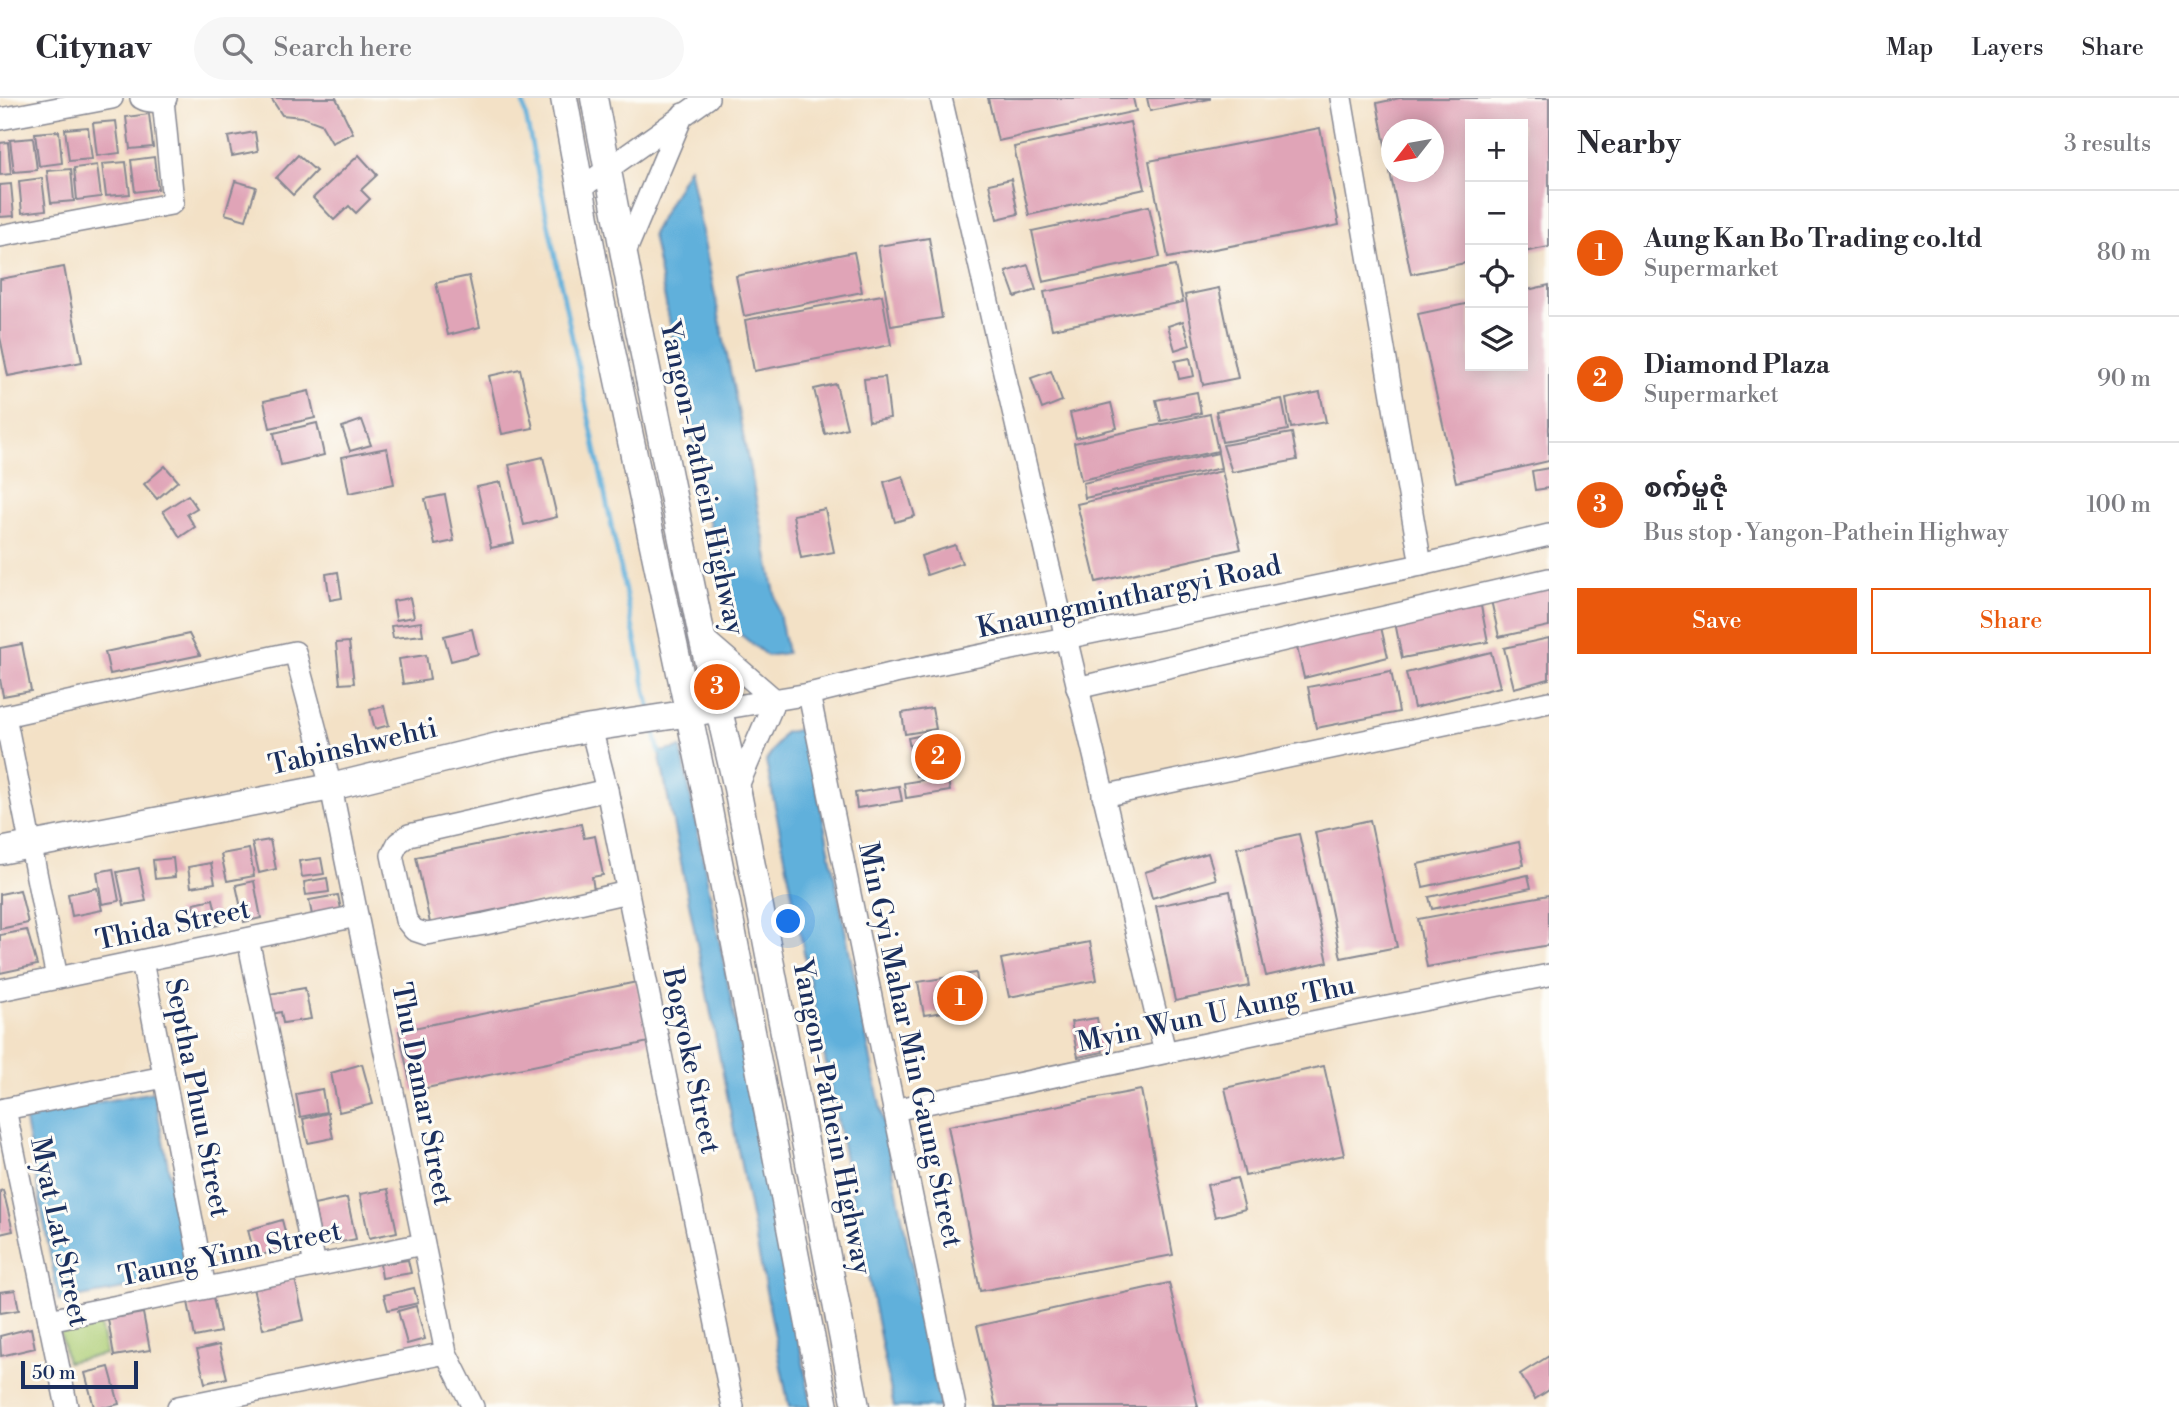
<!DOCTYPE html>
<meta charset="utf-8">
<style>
:root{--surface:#fff;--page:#f7f7f7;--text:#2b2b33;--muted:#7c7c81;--line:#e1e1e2;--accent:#ea580c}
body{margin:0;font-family:"Libre Bodoni","Noto Sans Myanmar",serif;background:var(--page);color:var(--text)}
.controls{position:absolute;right:21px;top:21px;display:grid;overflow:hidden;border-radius:0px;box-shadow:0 4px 18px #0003}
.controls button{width:63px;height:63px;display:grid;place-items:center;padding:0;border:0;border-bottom:2px solid var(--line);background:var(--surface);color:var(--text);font:35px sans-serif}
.compass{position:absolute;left:1381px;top:21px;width:63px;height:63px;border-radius:50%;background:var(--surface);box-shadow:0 4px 18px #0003;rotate:239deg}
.scale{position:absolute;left:21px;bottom:18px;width:117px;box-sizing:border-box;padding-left:7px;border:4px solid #1b2f5e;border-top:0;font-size:19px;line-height:24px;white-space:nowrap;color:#1b2f5e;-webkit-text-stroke:5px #fdfcf7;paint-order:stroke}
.you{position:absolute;left:789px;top:824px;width:24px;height:24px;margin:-18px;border:5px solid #fff;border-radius:50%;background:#1a73e8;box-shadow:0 0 0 10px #1a73e833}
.badge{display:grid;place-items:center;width:46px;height:46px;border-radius:50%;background:var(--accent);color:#fff;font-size:23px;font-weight:700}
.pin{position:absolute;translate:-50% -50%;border:4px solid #fff;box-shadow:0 2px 7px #0006}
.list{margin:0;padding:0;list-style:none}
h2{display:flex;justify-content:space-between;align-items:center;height:91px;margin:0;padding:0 28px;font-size:30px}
h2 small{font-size:23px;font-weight:400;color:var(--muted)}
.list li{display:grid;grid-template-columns:46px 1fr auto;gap:21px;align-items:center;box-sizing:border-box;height:126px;padding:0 28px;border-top:2px solid var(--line)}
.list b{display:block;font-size:26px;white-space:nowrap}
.list p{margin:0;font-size:23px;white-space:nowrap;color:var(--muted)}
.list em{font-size:23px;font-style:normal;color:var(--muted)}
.actions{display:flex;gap:14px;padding:21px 28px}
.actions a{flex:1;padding:16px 0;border:2px solid var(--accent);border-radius:0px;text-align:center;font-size:24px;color:var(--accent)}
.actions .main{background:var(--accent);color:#fff}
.icon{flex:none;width:38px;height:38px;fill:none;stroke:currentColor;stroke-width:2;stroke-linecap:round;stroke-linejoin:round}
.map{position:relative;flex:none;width:1549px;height:1309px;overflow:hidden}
header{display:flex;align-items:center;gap:42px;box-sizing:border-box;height:98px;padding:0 35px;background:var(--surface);border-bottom:2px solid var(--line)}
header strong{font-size:33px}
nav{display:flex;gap:38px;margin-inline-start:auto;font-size:24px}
.search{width:490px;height:63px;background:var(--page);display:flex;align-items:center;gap:18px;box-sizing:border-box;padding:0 24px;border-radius:38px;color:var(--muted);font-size:26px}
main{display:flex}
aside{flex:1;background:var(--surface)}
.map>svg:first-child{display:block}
.green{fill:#adce76;stroke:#647e6a;stroke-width:2}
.water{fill:#60b0db;stroke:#3e709c;stroke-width:2}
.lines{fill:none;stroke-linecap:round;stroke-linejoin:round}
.stream{stroke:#60b0db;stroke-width:4.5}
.building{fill:#e0a4b7}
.minor-casing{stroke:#878892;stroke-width:24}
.major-casing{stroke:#878892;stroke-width:29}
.minor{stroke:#fff;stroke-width:21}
.major{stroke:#fff;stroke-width:26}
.labels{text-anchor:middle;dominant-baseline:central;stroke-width:6;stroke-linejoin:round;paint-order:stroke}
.street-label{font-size:28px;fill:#1b2f5e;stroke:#fdfcf7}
</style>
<header>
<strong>Citynav</strong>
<div class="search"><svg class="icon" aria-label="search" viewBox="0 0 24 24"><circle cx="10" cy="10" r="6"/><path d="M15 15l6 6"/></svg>Search here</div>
<nav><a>Map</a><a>Layers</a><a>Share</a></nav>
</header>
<main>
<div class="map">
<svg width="1549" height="1309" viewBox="0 0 1549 1309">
<rect width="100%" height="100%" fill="#fdfcf7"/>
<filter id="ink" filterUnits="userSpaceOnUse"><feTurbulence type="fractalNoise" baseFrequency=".0143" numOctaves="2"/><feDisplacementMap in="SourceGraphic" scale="14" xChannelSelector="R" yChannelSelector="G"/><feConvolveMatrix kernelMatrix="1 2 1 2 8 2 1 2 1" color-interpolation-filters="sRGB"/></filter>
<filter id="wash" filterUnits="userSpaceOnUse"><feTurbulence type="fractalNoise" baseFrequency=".00686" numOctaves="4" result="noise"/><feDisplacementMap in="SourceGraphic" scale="28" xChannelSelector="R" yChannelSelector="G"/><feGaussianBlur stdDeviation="1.57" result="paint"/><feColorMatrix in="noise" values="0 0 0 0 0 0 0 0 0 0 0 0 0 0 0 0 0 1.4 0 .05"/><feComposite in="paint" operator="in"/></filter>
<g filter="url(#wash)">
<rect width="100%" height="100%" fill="#f3e1c6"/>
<path class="green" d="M99,1221L106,1256L67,1264L59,1229Z"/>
<g class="water">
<path d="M689,69L787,555L767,558L730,528L652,136Z"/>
<path d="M805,630L940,1309H894L766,663L784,635Z"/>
<path d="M681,650L812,1309H789L659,654Z"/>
<path d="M154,994L189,1179L59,1203L24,1018Z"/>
</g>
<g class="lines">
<g class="stream">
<path d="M522,0L650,612"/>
<path d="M654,631L659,654"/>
</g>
</g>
<g id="blocks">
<g class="building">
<path d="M271,0H336L353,35L332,45L321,26L302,19L282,17Z"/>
<path d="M988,0H1133L1136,13L998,43Z"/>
<path d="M1147,0H1210V1L1150,13Z"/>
<path d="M1400,0H1549V149L1523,154V26H1470V164L1411,176L1390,74H1434V32H1392L1390,73L1377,5Z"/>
<path d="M149,16L153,49L130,51L126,19Z"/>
<path d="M116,23L120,55L97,58L93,25Z"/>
<path d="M1130,24L1145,91L1029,117L1014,49Z"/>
<path d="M88,29L92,61L69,63L65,31Z"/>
<path d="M1320,30L1339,127L1168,160L1149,63Z"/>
<path d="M59,33L62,65L39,68L35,35Z"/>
<path d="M255,34L258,53L232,58L228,39Z"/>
<path d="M33,40L37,72L14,74L10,42Z"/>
<path d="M8,44L11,76L0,77V45Z"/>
<path d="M298,57L316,73L293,97L276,80Z"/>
<path d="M359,57L377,77L361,92L370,101L356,115L349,108L334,122L313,100Z"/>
<path d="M154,59L158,91L135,94L131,62Z"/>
<path d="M126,64L130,96L106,98L102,66Z"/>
<path d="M97,67L101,99L77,102L74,70Z"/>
<path d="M71,71L74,103L51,105L47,73Z"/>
<path d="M42,80L46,112L22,115L19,83Z"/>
<path d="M1011,81L1018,116L997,121L989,86Z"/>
<path d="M235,83L256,89L246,122L225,116Z"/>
<path d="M11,86L14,118L0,119V87Z"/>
<path d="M1149,108L1160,159L1043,184L1032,133Z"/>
<path d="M929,140L942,220L891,228L878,148Z"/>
<path d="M854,154L862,194L744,218L736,178Z"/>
<path d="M1028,167L1036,192L1015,199L1006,174Z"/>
<path d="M1175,168L1183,204L1052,231L1044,194Z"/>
<path d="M64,169L82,264L8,278L0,239V181Z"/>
<path d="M469,178L480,229L448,237L436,185Z"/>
<path d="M1549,187V363L1456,384L1418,216L1470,205V268H1523V193Z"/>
<path d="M1219,190L1238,280L1203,287L1185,197Z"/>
<path d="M882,197L891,247L754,273L745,222Z"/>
<path d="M1183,223L1190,247L1175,252L1168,228Z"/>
<path d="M1190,260L1194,278L1179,281L1175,263Z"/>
<path d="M520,271L533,330L502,336L489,278Z"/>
<path d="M1051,273L1062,303L1042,311L1031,280Z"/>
<path d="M885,279L890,320L869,323L864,281Z"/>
<path d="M836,286L847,330L825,336L814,291Z"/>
<path d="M309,293L315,320L270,330L264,303Z"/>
<path d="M1197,294L1201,315L1161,323L1156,302Z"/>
<path d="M1320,294L1326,324L1291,330L1286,301Z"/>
<path d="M1282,301L1288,332L1222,344L1216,313Z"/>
<path d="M1111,305L1117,330L1076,340L1070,315Z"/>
<path d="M1210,316L1218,353L1081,382L1074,345Z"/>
<path d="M362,322L371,347L350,353L342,329Z"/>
<path d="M317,325L324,357L281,367L274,335Z"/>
<path d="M1292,335L1297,362L1232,374L1223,347Z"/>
<path d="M387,350L394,386L349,395L342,359Z"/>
<path d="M1218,355L1221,370L1085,400L1083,385Z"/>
<path d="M543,359L557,419L524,427L509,367Z"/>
<path d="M165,368L178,383L157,401L144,386Z"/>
<path d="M1549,370V390L1535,392L1532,373Z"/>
<path d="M1222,373L1241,451L1096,484L1077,406Z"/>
<path d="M903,378L915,418L895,424L884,384Z"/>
<path d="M501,384L514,445L491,450L477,389Z"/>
<path d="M188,397L197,410L187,416L195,429L180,439L163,413Z"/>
<path d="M445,397L454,443L435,447L425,401Z"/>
<path d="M825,411L834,454L801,460L793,417Z"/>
<path d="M955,447L962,465L927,477L921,458Z"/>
<path d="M338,474L342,500L330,502L326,476Z"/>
<path d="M1549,490V528L1499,539L1491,502Z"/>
<path d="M410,500L414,519L396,522L393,503Z"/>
<path d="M1481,508L1488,544L1402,560L1395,524Z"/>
<path d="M421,524L423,537L393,540L391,528Z"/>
<path d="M1380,525L1388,559L1304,580L1296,545Z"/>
<path d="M472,531L478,556L451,563L444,538Z"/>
<path d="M189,536L200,557L110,576L105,554Z"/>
<path d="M1549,540V581L1514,590L1504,550Z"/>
<path d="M349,544L354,585L340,586L336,545Z"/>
<path d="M22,546L31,593L3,598L0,581V550Z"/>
<path d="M1491,554L1500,589L1414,610L1406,575Z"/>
<path d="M426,557L430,582L403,586L399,561Z"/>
<path d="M1391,573L1399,614L1316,630L1308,589Z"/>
<path d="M384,608L389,627L375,631L370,612Z"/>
<path d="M932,610L936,631L905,636L902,615Z"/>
<path d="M933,635L941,673L916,678L908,640Z"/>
<path d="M947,678L950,693L906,700L904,685Z"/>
<path d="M899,688L902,703L857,710L855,695Z"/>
<path d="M1370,722L1397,849L1341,860L1315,734Z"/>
<path d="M581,726L584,740L595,738L603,777L592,779L594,792L430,825L416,759Z"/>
<path d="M1299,736L1328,864L1266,878L1237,750Z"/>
<path d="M270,742L276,771L259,775L252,745Z"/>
<path d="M1519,744L1524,767L1423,789L1418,766Z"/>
<path d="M249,751L254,778L227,783L221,756Z"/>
<path d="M1208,755L1216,781L1152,800L1145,774Z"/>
<path d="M173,760L175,779L155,781L153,762Z"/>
<path d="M321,760L324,776L302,779L299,763Z"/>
<path d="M211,765L215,785L191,789L188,769Z"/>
<path d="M139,770L146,803L124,807L117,774Z"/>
<path d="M113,771L119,803L102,806L97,774Z"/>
<path d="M1528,777L1531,790L1432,811L1429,799Z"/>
<path d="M327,780L329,794L306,797L304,784Z"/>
<path d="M254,783L261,820L244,824L236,787Z"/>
<path d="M97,790L102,812L72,818L68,796Z"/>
<path d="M20,792L28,825L0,831V796Z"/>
<path d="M1230,793L1249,888L1175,903L1156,808Z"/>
<path d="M338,797L341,811L312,817L309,802Z"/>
<path d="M1549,797V847L1427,869L1418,821Z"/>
<path d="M213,801L219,827L199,831L194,805Z"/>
<path d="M192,810L196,830L180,833L176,813Z"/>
<path d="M27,832L37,867L0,875V837Z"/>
<path d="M1090,844L1097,882L1009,899L1001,861Z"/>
<path d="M976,875L981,908L924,917L918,884Z"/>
<path d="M637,884L649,944L412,993L399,933Z"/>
<path d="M305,890L311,921L283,925L281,914L272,916L269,896Z"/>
<path d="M1097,920L1103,954L1078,959L1071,924Z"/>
<path d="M362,966L373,1006L339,1014L331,975Z"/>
<path d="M1324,968L1344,1057L1245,1078L1225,990Z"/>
<path d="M322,991L326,1014L300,1019L296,996Z"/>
<path d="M1141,992L1173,1157L980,1193L948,1028Z"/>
<path d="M328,1015L333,1040L308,1045L303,1021Z"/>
<path d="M1237,1080L1245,1111L1215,1119L1207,1087Z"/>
<path d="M388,1091L397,1134L369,1140L360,1096Z"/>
<path d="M3,1092L13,1133L0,1136V1093Z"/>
<path d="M347,1100L356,1141L322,1148L314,1107Z"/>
<path d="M282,1122L289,1149L255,1159L248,1132Z"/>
<path d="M408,1162L411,1175L382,1180L380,1166Z"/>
<path d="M295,1181L304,1222L263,1231L253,1190Z"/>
<path d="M1169,1185L1198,1309H996L977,1228Z"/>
<path d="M414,1190L418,1205L388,1212L384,1197Z"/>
<path d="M15,1192L19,1212L0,1215V1194Z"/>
<path d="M213,1199L220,1234L195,1239L188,1204Z"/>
<path d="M416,1208L425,1241L407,1246L398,1213Z"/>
<path d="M143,1215L150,1252L114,1258L108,1221Z"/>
<path d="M31,1230L35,1250L1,1258L0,1238Z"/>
<path d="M219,1247L227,1280L205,1285L197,1252Z"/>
<path d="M1549,1258V1292L1535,1301L1520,1276Z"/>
<path d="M109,1269L119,1306L107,1309H94L85,1275Z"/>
</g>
</g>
</g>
<g filter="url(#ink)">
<use href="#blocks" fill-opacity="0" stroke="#878892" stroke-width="2"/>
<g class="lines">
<defs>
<g id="minor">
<path d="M141,0C148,4 159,5 166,0"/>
<path d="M941,0L1046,456L1165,954"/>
<path d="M1341,0L1421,467"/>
<path d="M0,21L112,0"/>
<path d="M581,90L708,0"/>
<path d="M0,138L171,106L173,104L163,2"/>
<path d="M624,157L683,16"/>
<path d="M702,539L775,602"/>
<path d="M1077,590L1549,481"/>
<path d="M809,596L955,1309"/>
<path d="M720,611L809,596L895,575L1421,467L1549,437"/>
<path d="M5,618L57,880"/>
<path d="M0,619L295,554L331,689L446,1255L473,1309"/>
<path d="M591,630L607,692L733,1309"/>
<path d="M737,690L775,602"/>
<path d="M607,692L409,737L398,745L392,757L406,822L414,832L426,836L485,826L628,794"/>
<path d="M1103,698L1549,604"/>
<path d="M248,841L315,1167"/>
<path d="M142,863L205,1190"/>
<path d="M0,892L357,818"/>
<path d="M5,1011L67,1309"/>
<path d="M0,1012L164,979"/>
<path d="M894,1012L1272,932L1549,877"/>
<path d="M49,1222L423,1146"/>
<path d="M178,1309L446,1255"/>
</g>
<g id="major">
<path d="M564,0L600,197L706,697L825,1309"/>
<path d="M594,0L630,188L702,539L737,690L856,1309"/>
<path d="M0,753L331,689L498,648L591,630L704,613"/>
</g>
</defs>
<use href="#minor" class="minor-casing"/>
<use href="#major" class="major-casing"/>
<use href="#minor" class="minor"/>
<use href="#major" class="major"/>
</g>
</g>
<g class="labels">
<g class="street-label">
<text transform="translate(702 380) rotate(78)">Yangon-Pathein Highway</text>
<text transform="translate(1129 499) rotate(-12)">Knaungminthargyi Road</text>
<text transform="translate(353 649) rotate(-13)">Tabinshwehti</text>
<text transform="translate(173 827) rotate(-12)">Thida Street</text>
<text transform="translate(1216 916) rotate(-12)">Myin Wun U Aung Thu</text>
<text transform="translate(910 947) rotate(78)">Min Gyi Mahar Min Gaung Street</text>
<text transform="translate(691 963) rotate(78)">Bogyoke Street</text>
<text transform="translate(422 996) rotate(79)">Thu Damar Street</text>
<text transform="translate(197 1000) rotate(79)">Septha Phuu Street</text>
<text transform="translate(832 1019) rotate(79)">Yangon-Pathein Highway</text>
<text transform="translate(59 1134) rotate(78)">Myat Lat Street</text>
<text transform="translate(230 1156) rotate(-12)">Taung Yinn Street</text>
</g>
</g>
</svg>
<div class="controls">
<button>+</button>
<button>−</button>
<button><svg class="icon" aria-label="locate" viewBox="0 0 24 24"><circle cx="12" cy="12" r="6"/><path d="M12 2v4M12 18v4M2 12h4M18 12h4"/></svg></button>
<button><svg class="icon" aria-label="layers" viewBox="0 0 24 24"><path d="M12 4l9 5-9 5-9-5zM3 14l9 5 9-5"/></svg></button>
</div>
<svg class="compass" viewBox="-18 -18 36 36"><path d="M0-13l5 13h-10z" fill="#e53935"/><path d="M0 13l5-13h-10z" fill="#7c7c81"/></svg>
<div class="scale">50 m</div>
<div class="you"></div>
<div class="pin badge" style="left:960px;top:900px">1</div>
<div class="pin badge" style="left:938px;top:659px">2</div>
<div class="pin badge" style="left:717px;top:589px">3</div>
</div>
<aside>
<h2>Nearby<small>3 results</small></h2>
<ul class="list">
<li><span class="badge">1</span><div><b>Aung Kan Bo Trading co.ltd</b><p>Supermarket</p></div><em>80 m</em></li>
<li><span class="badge">2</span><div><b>Diamond Plaza</b><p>Supermarket</p></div><em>90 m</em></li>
<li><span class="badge">3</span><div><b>စက်မှုဇုံ</b><p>Bus stop · Yangon-Pathein Highway</p></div><em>100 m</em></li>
</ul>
<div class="actions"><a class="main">Save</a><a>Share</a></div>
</aside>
</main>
